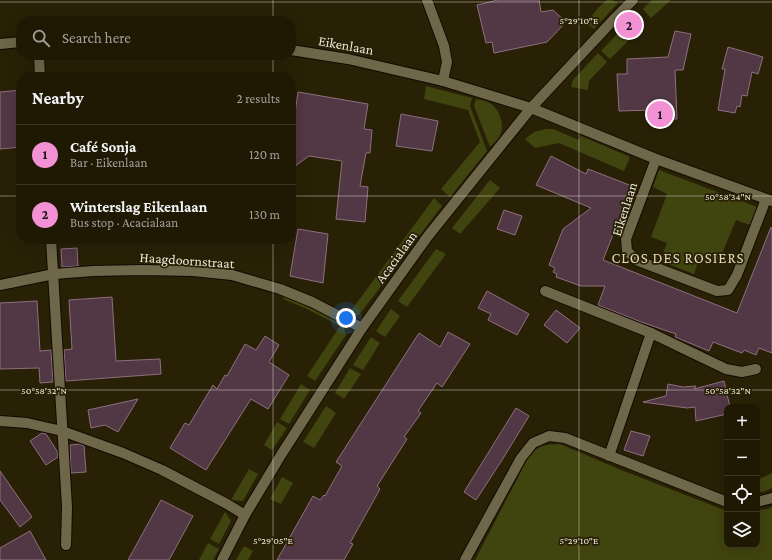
<!DOCTYPE html>
<meta charset="utf-8">
<style>
:root{--surface:#1f1904;--page:#27220e;--text:#f1f3f6;--muted:#a1a09a;--line:#3c3826;--accent:#f391d5}
body{margin:0;font-family:"Crimson Pro",serif;background:var(--page);color:var(--text)}
.controls{position:absolute;right:12px;bottom:12px;display:grid;overflow:hidden;border-radius:8px;box-shadow:0 4px 16px #0002}
.controls button{width:36px;height:36px;display:grid;place-items:center;padding:0;border:0;border-bottom:1px solid var(--line);background:var(--surface);color:var(--text);font:20px sans-serif}
.you{position:absolute;left:346px;top:318px;width:14px;height:14px;margin:-10px;border:3px solid #fff;border-radius:50%;background:#1a73e8;box-shadow:0 0 0 6px #1a73e833}
.badge{display:grid;place-items:center;width:26px;height:26px;border-radius:50%;background:var(--accent);color:#111;font-size:13px;font-weight:700}
.pin{position:absolute;translate:-50% -50%;border:2px solid #fff;box-shadow:0 1px 4px #0006}
.list{margin:0;padding:0;list-style:none}
h2{display:flex;justify-content:space-between;align-items:center;height:52px;margin:0;padding:0 16px;font-size:17px}
h2 small{font-size:13px;font-weight:400;color:var(--muted)}
.list li{display:grid;grid-template-columns:26px 1fr auto;gap:12px;align-items:center;box-sizing:border-box;height:60px;padding:0 16px;border-top:1px solid var(--line)}
.list b{display:block;font-size:15px;white-space:nowrap}
.list p{margin:0;font-size:13px;white-space:nowrap;color:var(--muted)}
.list em{font-size:13px;font-style:normal;color:var(--muted)}
.icon{flex:none;width:22px;height:22px;fill:none;stroke:currentColor;stroke-width:2;stroke-linecap:round;stroke-linejoin:round}
.map{position:relative;flex:none;width:772px;height:560px;overflow:hidden}
.search{position:absolute;background:var(--surface);box-shadow:0 4px 16px #0002;left:16px;top:16px;width:280px;height:44px;display:flex;align-items:center;gap:10px;box-sizing:border-box;padding:0 14px;border-radius:16px;color:var(--muted);font-size:15px}
.panel{position:absolute;background:var(--surface);box-shadow:0 4px 16px #0002;left:16px;top:72px;width:280px;height:172px;border-radius:16px}
.map>svg:first-child{display:block}
.green{fill:#40440e}
.building{fill:#523745;stroke:#8e6f7e}
.lines{fill:none;stroke-linecap:round;stroke-linejoin:round}
.service-casing{stroke:#120a00;stroke-width:12}
.minor-casing{stroke:#120a00;stroke-width:12}
.service{stroke:#6f674a;stroke-width:10}
.minor{stroke:#6f674a;stroke-width:10}
.ticks{fill:none;stroke:#ede9d9;stroke-width:1;stroke-opacity:0.45}
.labels{text-anchor:middle;dominant-baseline:central;stroke-width:3.5;stroke-linejoin:round;paint-order:stroke}
.street-label{font-size:14px;fill:#ede9d9;stroke:#292106}
.neighbourhood-label{font-size:15px;letter-spacing:1px;fill:#dfd6b7;stroke:#292106}
.ticks-label{font-size:10px;text-anchor:middle;fill:#ede9d9;stroke:#292106;stroke-width:3.5;stroke-linejoin:round;paint-order:stroke}
</style>
<div class="map">
<svg width="772" height="560" viewBox="0 0 772 560">
<rect width="100%" height="100%" fill="#292106"/>
<g class="green">
<path d="M607,0H612L618,3L594,29L586,23L599,7Z"/>
<path d="M652,0H671L651,18L643,9Z"/>
<path d="M634,16L643,26L610,59L601,51Z"/>
<path d="M598,53L607,62L589,81L588,90L571,87L573,80Z"/>
<path d="M426,86L472,98L470,106L487,151L450,197L441,189L480,142L468,110L424,99Z"/>
<path d="M476,99C481,100 487,101 491,104C500,110 505,126 500,135C498,140 493,144 490,147L474,106Z"/>
<path d="M546,129H553L579,140L581,136L630,157L624,171L559,143L535,148L525,139L534,132Z"/>
<path d="M659,170L757,207L750,225L736,220L718,263L700,256L694,274L660,261L667,243L651,237L667,194L653,187Z"/>
<path d="M490,180L500,188L460,234L452,228Z"/>
<path d="M434,198L442,206L359,315L352,317L348,315Z"/>
<path d="M436,249L446,254L407,307L398,301Z"/>
<path d="M284,297L300,303L343,324L346,335L315,381L307,376L340,326L307,309L283,299Z"/>
<path d="M391,309L400,316L385,337L376,331Z"/>
<path d="M371,337L380,343L363,370L353,365Z"/>
<path d="M350,368L361,374L344,399L335,393Z"/>
<path d="M301,384L310,390L289,424L280,419Z"/>
<path d="M326,406L336,413L314,448L303,442Z"/>
<path d="M277,422L287,428L272,450L264,445Z"/>
<path d="M560,444L621,470L727,511V545H757V510L767,509L772,507V560H475L530,454C541,444 547,445 560,444Z"/>
<path d="M249,469L258,474L243,501L231,500Z"/>
<path d="M772,473V488L763,492H757V480Z"/>
<path d="M282,477L293,483L281,504L270,499Z"/>
<path d="M225,512L231,521L219,544L210,539Z"/>
<path d="M208,543L219,549L213,560H199Z"/>
<path d="M244,546L253,551L248,560H236Z"/>
</g>
<g class="building">
<path d="M498,0H539L541,12L553,10L566,22L547,42L494,53L492,42L486,43L477,5Z"/>
<path d="M675,31L691,34L683,70H675L677,119L653,120V110L619,111L617,74H627V59L668,57Z"/>
<path d="M728,47L763,57L758,74L752,72L747,96L742,95L740,107L737,106L735,113L718,110L725,69H722Z"/>
<path d="M21,90V147L0,149V92Z"/>
<path d="M298,92L368,104L364,129L372,130L370,153H366L360,186L368,187L365,222L336,219L342,161L309,156L291,169V119L294,120Z"/>
<path d="M401,114L438,121L432,151L396,146Z"/>
<path d="M551,156L586,174L588,169L632,186L603,260L737,313L771,227L772,228V353L759,348L756,355L744,350L742,353L713,342L709,351L675,337L676,334L641,322L598,305L605,286H581L556,277L557,274L553,272L555,268L549,265L563,229L591,208L536,185Z"/>
<path d="M504,210L522,216L515,235L497,229Z"/>
<path d="M298,229L328,234L323,283L290,276Z"/>
<path d="M77,248L78,266L62,267L61,249Z"/>
<path d="M487,291L529,314L517,335L488,320L491,314L478,308Z"/>
<path d="M112,297L116,361L160,359L161,374L66,381L64,350L72,349L69,300Z"/>
<path d="M37,301L40,351L51,350L53,382L40,383L39,368L0,369V303Z"/>
<path d="M556,310L580,328L567,343L544,325Z"/>
<path d="M448,332L470,344L442,387L437,383L418,411L421,413L404,437L407,439L377,486L380,489L350,543L353,544L344,560H277L313,496L320,500L324,495L325,496L342,466L336,462L419,333L440,347Z"/>
<path d="M265,336L279,345L269,362L289,375L268,409L251,399L206,470L170,448L185,423L189,425L213,385L217,389L225,375L227,376L245,344L256,350Z"/>
<path d="M724,381L730,407H727V414L696,421L695,407L687,408L643,402L666,396L668,384L683,387L696,386L694,389Z"/>
<path d="M138,399L118,432L105,425L91,428L88,410Z"/>
<path d="M516,408L529,416L502,460L476,500L464,492Z"/>
<path d="M631,431L650,436L643,456L624,450Z"/>
<path d="M42,433L46,434L57,451L58,457L46,465L30,441Z"/>
<path d="M80,444L84,446L86,472L71,473L70,445Z"/>
<path d="M0,471L32,517L20,527L0,500Z"/>
<path d="M161,500L193,516L169,560H128Z"/>
<path d="M30,531L46,560H0V548Z"/>
</g>
<g class="lines">
<defs>
<g id="service">
<path d="M427,0L444,46L447,62L443,81"/>
<path d="M39,55L40,77"/>
<path d="M51,239L67,507L66,545"/>
<path d="M545,291L651,333L726,369L742,372L756,369"/>
<path d="M0,421L27,423L62,431L123,453L162,470L227,504L245,515"/>
<path d="M609,456L651,333"/>
<path d="M757,502L772,498"/>
<path d="M465,560L521,458L533,443L549,436L565,438L727,502"/>
</g>
<g id="minor">
<path d="M0,44L21,42"/>
<path d="M291,50L348,59L443,81L531,108L656,159L772,201"/>
<path d="M656,159L626,239L627,251L636,260L717,291L728,290L737,275L766,199"/>
<path d="M0,285L54,274L93,271L143,270L193,271L232,275L280,289L312,302L362,328"/>
<path d="M222,560L245,515L281,455L362,328L428,236L531,108L616,17L633,0"/>
</g>
</defs>
<use href="#service" class="service-casing"/>
<use href="#minor" class="minor-casing"/>
<use href="#service" class="service"/>
<use href="#minor" class="minor"/>
</g>
<path class="ticks" d="M273,0V21M579,0V560M0,2H772M273,55V77M0,196H21M291,196H772M273,239V560M0,390H772"/>
<g class="labels">
<g class="street-label">
<text transform="translate(346 45) rotate(10)">Eikenlaan</text>
<text transform="translate(624 209) rotate(-72)">Eikenlaan</text>
<text transform="translate(396 257) rotate(-54)">Acacialaan</text>
<text transform="translate(187 260) rotate(4)">Haagdoornstraat</text>
</g>
<g class="neighbourhood-label">
<text x="678" y="258">CLOS DES ROSIERS</text>
</g>
</g>
<g class="ticks-label">
<text x="579" y="24">5°29'10"E</text>
<text x="728" y="200">50°58'34"N</text>
<text x="44" y="394">50°58'32"N</text>
<text x="728" y="394">50°58'32"N</text>
<text x="273" y="544">5°29'05"E</text>
<text x="579" y="544">5°29'10"E</text>
</g>
</svg>
<div class="controls">
<button>+</button>
<button>−</button>
<button><svg class="icon" aria-label="locate" viewBox="0 0 24 24"><circle cx="12" cy="12" r="6"/><path d="M12 2v4M12 18v4M2 12h4M18 12h4"/></svg></button>
<button><svg class="icon" aria-label="layers" viewBox="0 0 24 24"><path d="M12 4l9 5-9 5-9-5zM3 14l9 5 9-5"/></svg></button>
</div>
<div class="you"></div>
<div class="pin badge" style="left:660px;top:114px">1</div>
<div class="pin badge" style="left:629px;top:25px">2</div>
<div class="search"><svg class="icon" aria-label="search" viewBox="0 0 24 24"><circle cx="10" cy="10" r="6"/><path d="M15 15l6 6"/></svg>Search here</div>
<section class="panel">
<h2>Nearby<small>2 results</small></h2>
<ul class="list">
<li><span class="badge">1</span><div><b>Café Sonja</b><p>Bar · Eikenlaan</p></div><em>120 m</em></li>
<li><span class="badge">2</span><div><b>Winterslag Eikenlaan</b><p>Bus stop · Acacialaan</p></div><em>130 m</em></li>
</ul>
</section>
</div>
